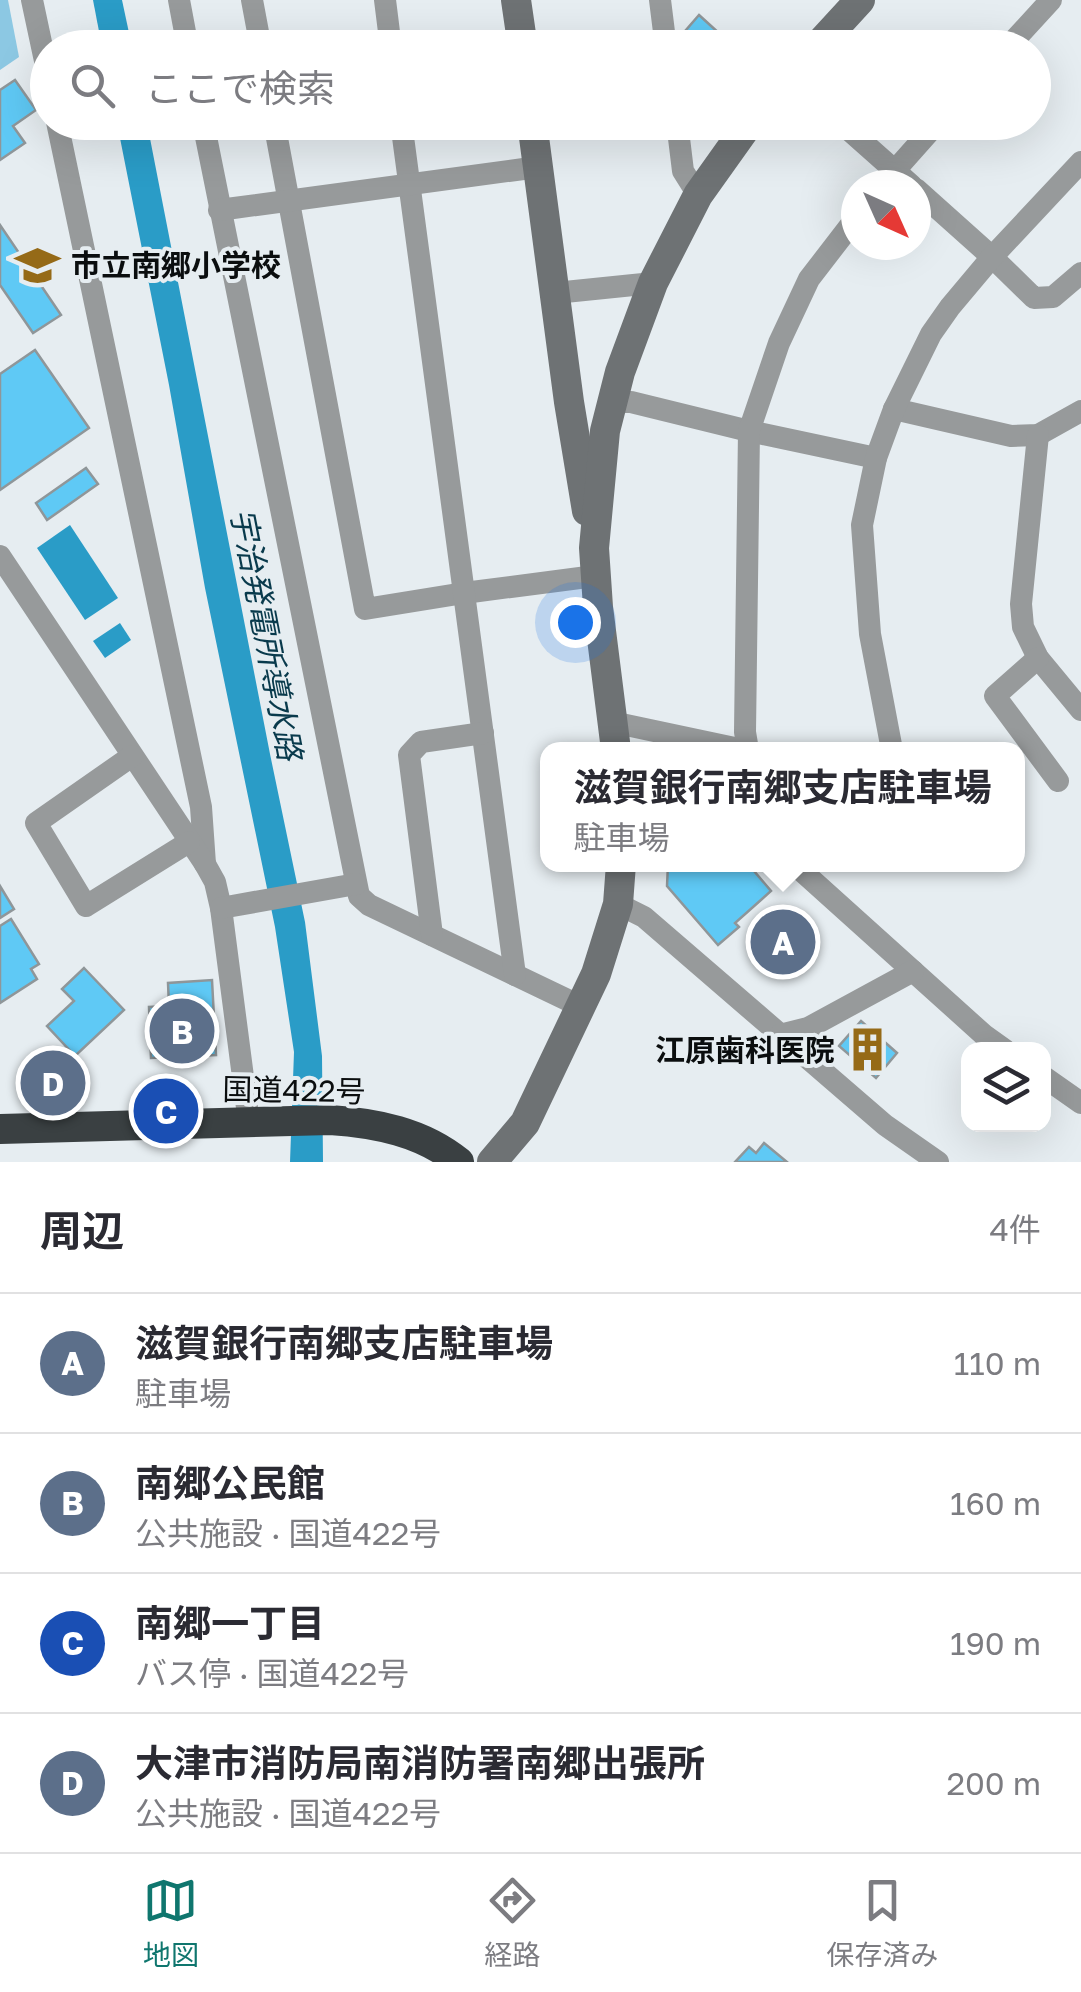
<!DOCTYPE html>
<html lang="ja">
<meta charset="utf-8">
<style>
:root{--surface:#fff;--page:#f2f2f3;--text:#2b2b33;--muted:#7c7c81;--line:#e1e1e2;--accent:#0f766e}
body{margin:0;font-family:"Golos Text","Noto Sans JP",sans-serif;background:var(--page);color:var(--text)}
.controls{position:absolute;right:30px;bottom:30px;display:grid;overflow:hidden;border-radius:20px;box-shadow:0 10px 40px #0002}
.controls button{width:90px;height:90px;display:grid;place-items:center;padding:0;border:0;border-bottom:2px solid var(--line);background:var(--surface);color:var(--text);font:50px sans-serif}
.compass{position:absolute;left:841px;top:170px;width:90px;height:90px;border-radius:50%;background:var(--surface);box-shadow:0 10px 40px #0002;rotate:135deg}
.you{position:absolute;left:575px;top:622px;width:35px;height:35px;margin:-25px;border:8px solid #fff;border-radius:50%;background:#1a73e8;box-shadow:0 0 0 15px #1a73e833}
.badge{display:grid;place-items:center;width:65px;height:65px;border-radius:50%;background:var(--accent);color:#fff;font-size:32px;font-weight:700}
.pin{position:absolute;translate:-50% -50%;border:5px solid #fff;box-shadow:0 2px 10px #0006}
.popup{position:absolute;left:540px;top:742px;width:485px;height:130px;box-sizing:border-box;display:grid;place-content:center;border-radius:20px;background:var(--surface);filter:drop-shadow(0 2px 8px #0005);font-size:32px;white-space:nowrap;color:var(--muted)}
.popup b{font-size:38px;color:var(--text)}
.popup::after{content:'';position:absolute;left:50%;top:100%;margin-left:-20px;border:20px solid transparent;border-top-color:var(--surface)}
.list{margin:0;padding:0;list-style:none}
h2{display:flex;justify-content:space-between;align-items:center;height:130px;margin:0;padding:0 40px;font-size:42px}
h2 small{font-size:32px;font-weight:400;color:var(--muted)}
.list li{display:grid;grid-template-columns:65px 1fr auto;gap:30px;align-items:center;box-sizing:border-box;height:140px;padding:0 40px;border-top:2px solid var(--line)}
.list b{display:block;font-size:38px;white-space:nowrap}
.list p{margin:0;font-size:32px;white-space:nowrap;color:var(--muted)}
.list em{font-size:32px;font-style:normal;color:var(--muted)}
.icon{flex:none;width:55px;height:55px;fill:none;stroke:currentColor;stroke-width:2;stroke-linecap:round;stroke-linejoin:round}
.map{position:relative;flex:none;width:1081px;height:1162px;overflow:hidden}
.search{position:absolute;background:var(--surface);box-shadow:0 10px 40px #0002;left:30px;right:30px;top:30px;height:110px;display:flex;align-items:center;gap:25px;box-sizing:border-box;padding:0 35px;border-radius:55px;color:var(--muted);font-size:38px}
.sheet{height:690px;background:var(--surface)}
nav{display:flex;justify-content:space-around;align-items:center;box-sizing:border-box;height:140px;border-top:2px solid var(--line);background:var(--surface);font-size:28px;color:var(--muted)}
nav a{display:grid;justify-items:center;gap:5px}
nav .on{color:var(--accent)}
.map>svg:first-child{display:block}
.green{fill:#8cc8e3}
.water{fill:#2a9cc7}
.building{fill:#5fc9f5;stroke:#8f9699;stroke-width:2.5}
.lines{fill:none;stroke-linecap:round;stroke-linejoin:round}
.street{stroke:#979a9b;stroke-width:22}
.secondary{stroke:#6e7274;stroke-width:30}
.highway{stroke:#3a4042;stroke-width:30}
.labels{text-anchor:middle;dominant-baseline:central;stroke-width:8;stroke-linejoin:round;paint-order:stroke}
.poi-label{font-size:30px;font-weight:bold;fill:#0b0e0f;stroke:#e6edf1;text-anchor:start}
.street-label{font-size:30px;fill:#0b0e0f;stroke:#e6edf1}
.water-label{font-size:32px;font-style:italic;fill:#093a4c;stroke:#e6edf1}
</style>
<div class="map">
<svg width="1081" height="1162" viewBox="0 0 1081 1162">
<rect width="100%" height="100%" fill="#e6edf1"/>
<path class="green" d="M0,0H8L19,57L0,70Z"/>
<g class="water">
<path d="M93,0H122L132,47H102Z"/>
<path d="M117,123H147L270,754L305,922L322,1056L323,1162H290L294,1052L275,927L205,588L169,385Z"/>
<path d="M70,525L118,598L85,620L37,548Z"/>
<path d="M120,623L131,640L105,658L93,641Z"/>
</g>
<g class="building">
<path d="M699,15L721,35L711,48H684L692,37L686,30Z"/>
<path d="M15,80L36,110L13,126L25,143L0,160V90Z"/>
<path d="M0,225L61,315L33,333L0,285Z"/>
<path d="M35,350L89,428L0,490V374Z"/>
<path d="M86,468L98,484L47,520L36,503Z"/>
<path d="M668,864H748L771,891L735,923L739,927L718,945L667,886Z"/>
<path d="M0,886L14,909L0,918Z"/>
<path d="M11,919L39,964L31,969L37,979L0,1003V926Z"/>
<path d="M84,968L124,1010L75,1056L47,1026L74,1001L62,989Z"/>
<path d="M212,980L216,1055L151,1058L149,1007L169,1006L168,983Z"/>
<path d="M861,1021L897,1053L876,1078L839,1046Z"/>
<path d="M764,1143L787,1162H735L749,1147L756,1153Z"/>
</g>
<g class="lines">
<g class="street">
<path d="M32,0L48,75"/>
<path d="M179,0L188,48"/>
<path d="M252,0L261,48"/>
<path d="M385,0L391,48"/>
<path d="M660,0L666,48"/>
<path d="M1007,48L1051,0"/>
<path d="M57,122L201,807L205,864"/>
<path d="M203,122L359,896L369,905L580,1006"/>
<path d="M274,122L365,609L464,593L595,576"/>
<path d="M401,122L515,975"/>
<path d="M677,122L683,171L698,195"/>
<path d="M840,122L911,185"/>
<path d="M882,185L938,122"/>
<path d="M916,189L992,257L1034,298L1053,297L1081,273"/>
<path d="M219,210L538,167"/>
<path d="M555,293L653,283"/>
<path d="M612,402H631L749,431L876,458"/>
<path d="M894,409L1011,436L1038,435L1081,411"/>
<path d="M1038,435L1021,604L1023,627L1038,658L1081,710"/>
<path d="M0,556L205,864L215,882L221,908L249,1123"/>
<path d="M1038,658L995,696L1058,781"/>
<path d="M612,722L744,750"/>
<path d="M748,750L745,732L749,431L779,343L809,279L856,218"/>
<path d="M892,750L870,634L862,525L876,458L894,409L931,334L950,307L992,257L1081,162"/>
<path d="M132,756L36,823L86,906L189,842"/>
<path d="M794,864L984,1035L1005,1050"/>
<path d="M618,904L644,917L885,1125L938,1162"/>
<path d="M221,908L356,884"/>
<path d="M432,935L409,755L421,742L483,733"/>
<path d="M780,1035L808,1028L913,971"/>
<path d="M1044,1077L1081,1103"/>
</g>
<g class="secondary">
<path d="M516,0L523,48"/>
<path d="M816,48L860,0"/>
<path d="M532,122L569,402L587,511"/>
<path d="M616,750L598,607L594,548L605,431L620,372L653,283L698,195L750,122"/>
<path d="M492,1162L525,1123L596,974L618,904L621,864"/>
</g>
<path class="highway" d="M0,1129L330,1120C376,1123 422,1132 459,1162"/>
</g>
<defs>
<symbol id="school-bare" viewBox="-9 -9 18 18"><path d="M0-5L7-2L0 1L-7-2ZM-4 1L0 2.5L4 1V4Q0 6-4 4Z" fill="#956a17" stroke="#e6edf1" stroke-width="2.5" paint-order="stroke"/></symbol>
<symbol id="building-bare" viewBox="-9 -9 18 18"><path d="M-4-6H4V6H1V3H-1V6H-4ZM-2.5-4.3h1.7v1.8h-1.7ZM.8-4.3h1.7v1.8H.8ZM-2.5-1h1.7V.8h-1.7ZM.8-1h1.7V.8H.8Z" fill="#956a17" stroke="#e6edf1" stroke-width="2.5" paint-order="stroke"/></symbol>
</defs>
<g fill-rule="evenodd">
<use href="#school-bare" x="6" y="234" width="63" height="63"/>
<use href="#building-bare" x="836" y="1018" width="63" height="63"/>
</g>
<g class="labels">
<g class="poi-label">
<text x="71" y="265">市立南郷小学校</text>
<text x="835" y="1050" text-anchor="end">江原歯科医院</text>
</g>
<g class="street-label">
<text transform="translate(294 1090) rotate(1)">国道422号</text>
</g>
<g class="water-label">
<text transform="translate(267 634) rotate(79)">宇治発電所導水路</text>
</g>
</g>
</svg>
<div class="controls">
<button><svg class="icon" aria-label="layers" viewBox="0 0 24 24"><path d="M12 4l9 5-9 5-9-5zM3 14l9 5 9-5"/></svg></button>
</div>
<svg class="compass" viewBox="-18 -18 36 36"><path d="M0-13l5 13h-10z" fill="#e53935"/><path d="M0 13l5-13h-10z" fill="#7c7c81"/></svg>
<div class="you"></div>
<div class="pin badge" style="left:783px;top:942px;background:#5c6f8a">A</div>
<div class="popup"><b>滋賀銀行南郷支店駐車場</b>駐車場</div>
<div class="pin badge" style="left:182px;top:1031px;background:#5c6f8a">B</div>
<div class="pin badge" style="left:166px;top:1111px;background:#1a4fb4">C</div>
<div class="pin badge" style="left:53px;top:1083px;background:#5c6f8a">D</div>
<div class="search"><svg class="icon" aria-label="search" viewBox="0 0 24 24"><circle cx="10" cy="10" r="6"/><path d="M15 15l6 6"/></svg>ここで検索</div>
</div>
<section class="sheet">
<h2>周辺<small>4件</small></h2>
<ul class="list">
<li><span class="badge" style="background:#5c6f8a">A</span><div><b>滋賀銀行南郷支店駐車場</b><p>駐車場</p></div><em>110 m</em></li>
<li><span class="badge" style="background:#5c6f8a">B</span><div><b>南郷公民館</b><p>公共施設 · 国道422号</p></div><em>160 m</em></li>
<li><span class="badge" style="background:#1a4fb4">C</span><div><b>南郷一丁目</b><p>バス停 · 国道422号</p></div><em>190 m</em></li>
<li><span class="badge" style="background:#5c6f8a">D</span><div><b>大津市消防局南消防署南郷出張所</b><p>公共施設 · 国道422号</p></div><em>200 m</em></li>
</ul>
</section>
<nav>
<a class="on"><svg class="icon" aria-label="map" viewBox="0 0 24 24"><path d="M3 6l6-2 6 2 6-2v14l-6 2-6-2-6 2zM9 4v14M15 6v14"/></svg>地図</a>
<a><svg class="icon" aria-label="directions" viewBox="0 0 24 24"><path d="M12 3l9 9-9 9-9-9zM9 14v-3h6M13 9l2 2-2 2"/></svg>経路</a>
<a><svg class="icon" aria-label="saved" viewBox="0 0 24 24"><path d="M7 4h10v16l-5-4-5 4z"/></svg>保存済み</a>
</nav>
